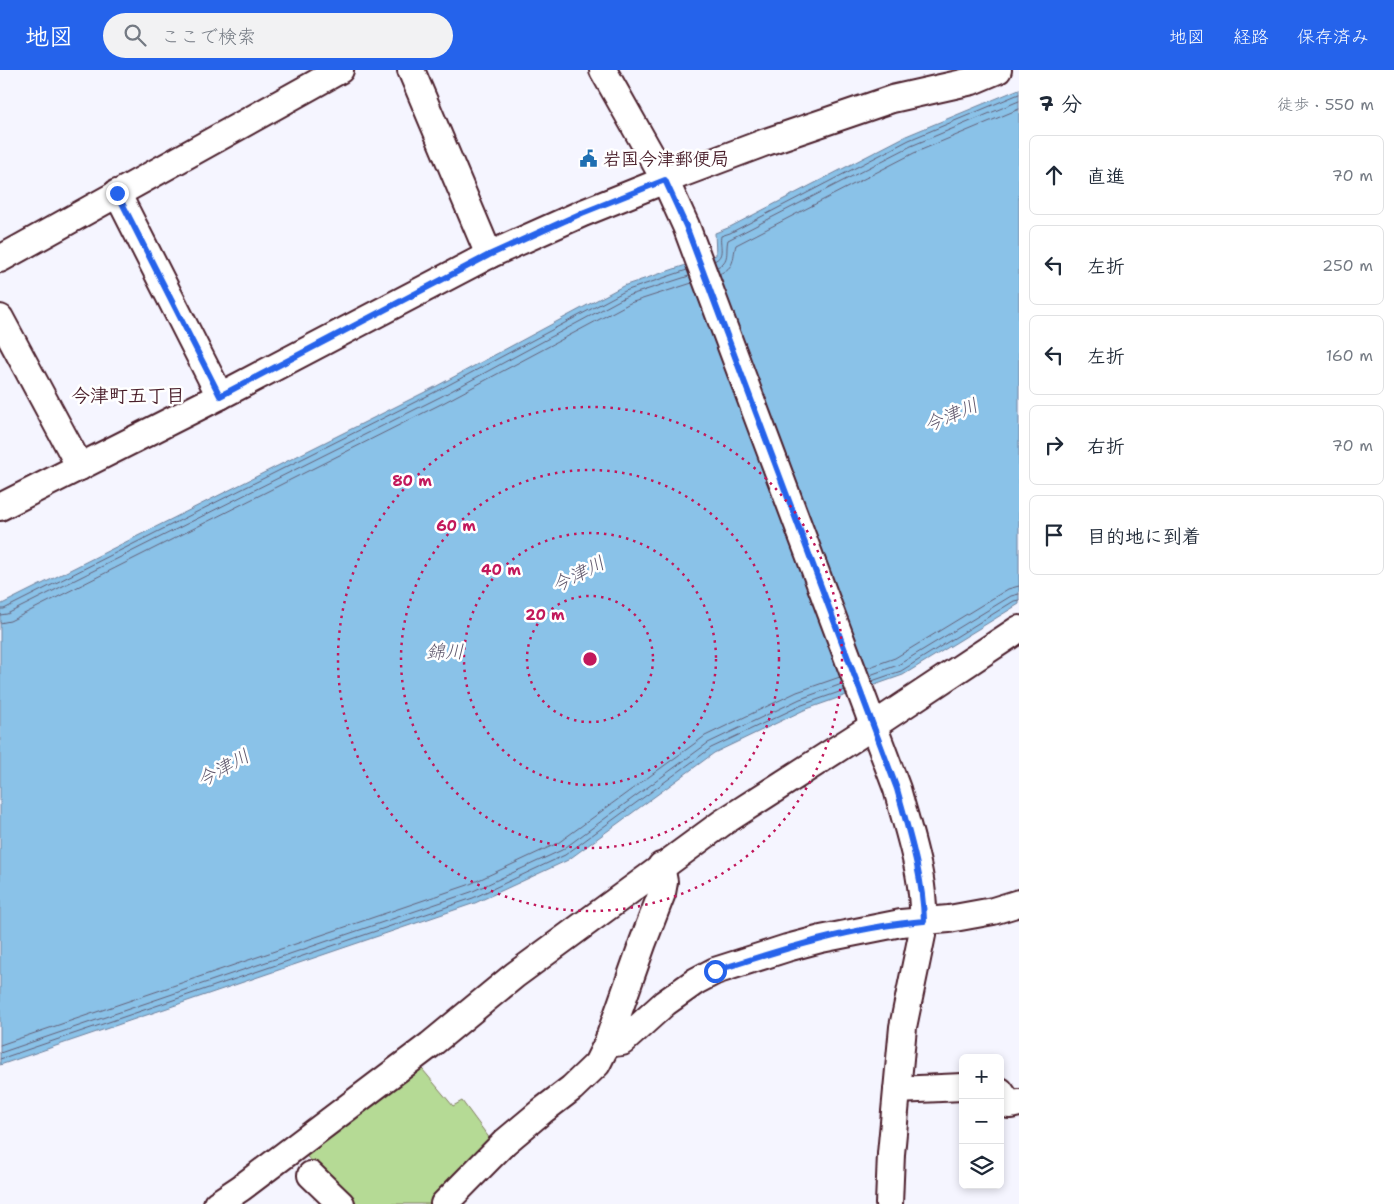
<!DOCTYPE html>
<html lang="ja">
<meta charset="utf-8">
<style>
:root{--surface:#fff;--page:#f2f2f3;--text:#1f2937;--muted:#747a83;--line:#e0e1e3;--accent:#2563eb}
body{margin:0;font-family:"Shantell Sans","Klee One",sans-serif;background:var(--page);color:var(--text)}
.controls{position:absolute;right:15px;bottom:15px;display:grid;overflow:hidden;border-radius:8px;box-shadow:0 2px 8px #0003}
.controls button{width:45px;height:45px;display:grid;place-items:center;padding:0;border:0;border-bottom:1px solid var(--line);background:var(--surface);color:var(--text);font:25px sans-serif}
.stop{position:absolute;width:15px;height:15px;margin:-11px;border:4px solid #2563eb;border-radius:50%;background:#fff}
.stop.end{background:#2563eb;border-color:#fff;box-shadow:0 1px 5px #0008}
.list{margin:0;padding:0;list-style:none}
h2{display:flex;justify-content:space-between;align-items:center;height:65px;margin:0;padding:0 20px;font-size:21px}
h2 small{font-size:16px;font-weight:400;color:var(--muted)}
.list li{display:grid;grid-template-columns:32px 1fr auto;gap:15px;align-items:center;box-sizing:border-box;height:80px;margin:0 10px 10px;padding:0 10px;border:1px solid var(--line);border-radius:8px}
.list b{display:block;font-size:19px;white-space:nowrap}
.list em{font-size:16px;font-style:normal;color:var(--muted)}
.icon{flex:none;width:28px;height:28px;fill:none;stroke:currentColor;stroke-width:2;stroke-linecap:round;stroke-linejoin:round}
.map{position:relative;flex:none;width:1019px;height:1134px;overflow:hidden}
header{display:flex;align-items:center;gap:30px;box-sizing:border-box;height:70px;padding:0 25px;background:var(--accent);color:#fff}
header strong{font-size:24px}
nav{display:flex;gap:28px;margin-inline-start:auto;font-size:18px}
.search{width:350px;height:45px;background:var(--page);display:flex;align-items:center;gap:12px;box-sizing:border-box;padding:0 18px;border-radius:28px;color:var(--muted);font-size:19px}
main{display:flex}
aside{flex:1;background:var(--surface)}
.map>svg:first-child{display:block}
.green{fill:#b5da95;stroke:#807c60}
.water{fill:#8ac2e8;stroke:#70819c}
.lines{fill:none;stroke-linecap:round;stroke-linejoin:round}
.shore{stroke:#646077;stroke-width:1}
.minor-casing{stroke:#4a1f2b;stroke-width:30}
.minor{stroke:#fff;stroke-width:26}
.route{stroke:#2563eb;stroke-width:6}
.ring{fill:none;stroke:#c2185b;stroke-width:2.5;stroke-dasharray:2.5 5}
.labels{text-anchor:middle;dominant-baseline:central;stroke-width:5;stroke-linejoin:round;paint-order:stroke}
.poi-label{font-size:18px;font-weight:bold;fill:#4a1f2b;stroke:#fff;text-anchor:start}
.neighbourhood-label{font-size:19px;font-weight:bold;fill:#4a1f2b;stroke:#fff}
.water-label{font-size:19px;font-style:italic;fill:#60586d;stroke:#fff}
.centre{fill:#c2185b;stroke:#fff;stroke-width:2.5}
.ring-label{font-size:15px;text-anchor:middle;font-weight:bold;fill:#c2185b;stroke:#fff;stroke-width:5;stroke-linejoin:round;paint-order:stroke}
</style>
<header>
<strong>地図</strong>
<div class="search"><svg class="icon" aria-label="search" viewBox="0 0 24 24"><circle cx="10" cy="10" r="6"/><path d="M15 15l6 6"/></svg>ここで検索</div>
<nav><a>地図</a><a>経路</a><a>保存済み</a></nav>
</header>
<main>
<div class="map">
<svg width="1019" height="1134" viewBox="0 0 1019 1134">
<rect width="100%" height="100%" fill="#f5f5ff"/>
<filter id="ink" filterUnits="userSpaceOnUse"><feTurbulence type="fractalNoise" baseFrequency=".02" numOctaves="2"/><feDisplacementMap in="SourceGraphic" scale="10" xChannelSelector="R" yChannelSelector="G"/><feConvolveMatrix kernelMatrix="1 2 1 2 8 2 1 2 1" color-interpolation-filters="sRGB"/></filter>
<g filter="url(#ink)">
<path class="green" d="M418,994L453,1036L462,1031L493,1073L435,1134H358L305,1085Z"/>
<path class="water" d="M1019,19V534L903,605L804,640L714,683L568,790L475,833L0,995V535L435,317L623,216L716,185L715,163L728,158L906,66Z"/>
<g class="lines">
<g class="shore">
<path d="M714,191C726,186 719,175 721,166L730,163L909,70L1019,24"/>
<path d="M717,197C731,191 725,181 728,170L911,76L1019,31"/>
<path d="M719,204C736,197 732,189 736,175L914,83L1019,39"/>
<path d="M0,539H4L437,321L625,221L687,200"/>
<path d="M0,545L7,544L440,327L627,226L689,206"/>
<path d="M0,553L10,551L443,333L630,233L692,213"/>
<path d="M867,598L895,588L1008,519L1019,516"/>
<path d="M870,605L898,595L1011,526L1019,524"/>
<path d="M872,611L901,601L1014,531L1019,530"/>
<path d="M0,975L468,815L558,773L705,666L797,622L840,607"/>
<path d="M0,983L471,822L562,780L708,673L800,629L842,614"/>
<path d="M0,989L473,828L565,785L711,678L802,635L845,620"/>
</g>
<defs>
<g id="minor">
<path d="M411,0L489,185"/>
<path d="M603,0L665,110L686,156L897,719C910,767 928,816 922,865L903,957L891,1084L889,1134"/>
<path d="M117,123L220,326"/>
<path d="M0,189L340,0"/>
<path d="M0,248L80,397"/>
<path d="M0,437L220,326L489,185L583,143L665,110L766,72L892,29L972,11L998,0"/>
<path d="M607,974L622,972L665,933L696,911L715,901L787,878L821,869L901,853L949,849L993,841L1019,833"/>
<path d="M897,1020L963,1017"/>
<path d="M1000,1021L1010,1035L1019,1033"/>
<path d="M311,1105L341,1134"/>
<path d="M217,1134L241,1118L430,975L515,905L722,753L873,656L1019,559"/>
<path d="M444,1134L505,1072L542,1041L572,1018L597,994L607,974L643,872L662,823L664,812L661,796"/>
</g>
</defs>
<use href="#minor" class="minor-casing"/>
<use href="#minor" class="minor"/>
</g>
</g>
<g class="lines" filter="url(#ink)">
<path class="route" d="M117,123L220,326L489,185L582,143L665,110L686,156L897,719C909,763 923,806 924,851C852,857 783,879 715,901"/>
</g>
<g class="ring">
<circle cx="590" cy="589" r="63"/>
<circle cx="590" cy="589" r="126"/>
<circle cx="590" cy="589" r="189"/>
<circle cx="590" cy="589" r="252"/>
</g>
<defs>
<symbol id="civic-bare" viewBox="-9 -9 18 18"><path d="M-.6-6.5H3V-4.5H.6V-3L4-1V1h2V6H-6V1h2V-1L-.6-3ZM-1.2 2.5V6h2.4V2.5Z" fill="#1f6fb2" stroke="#fff" stroke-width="2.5" paint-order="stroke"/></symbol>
</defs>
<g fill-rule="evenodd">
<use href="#civic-bare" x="576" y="76" width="25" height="25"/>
</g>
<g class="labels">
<g class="poi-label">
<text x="603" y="89">岩国今津郵便局</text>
</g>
<g class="neighbourhood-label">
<text x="128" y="325">今津町五丁目</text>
</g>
<g class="water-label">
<text transform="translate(951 345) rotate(-23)">今津川</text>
<text transform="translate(578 504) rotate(-27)">今津川</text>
<text x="445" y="581">錦川</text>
<text transform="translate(223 698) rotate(-29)">今津川</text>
</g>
</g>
<circle cx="590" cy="589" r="8" class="centre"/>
<g class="ring-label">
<text x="412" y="416">80 m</text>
<text x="456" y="461">60 m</text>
<text x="501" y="505">40 m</text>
<text x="545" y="550">20 m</text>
</g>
</svg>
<div class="controls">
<button>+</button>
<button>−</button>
<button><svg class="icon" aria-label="layers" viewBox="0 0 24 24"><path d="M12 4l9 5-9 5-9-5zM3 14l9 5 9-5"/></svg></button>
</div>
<div class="stop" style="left:715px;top:901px"></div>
<div class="stop end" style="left:117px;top:123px"></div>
</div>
<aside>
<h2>7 分<small>徒歩 · 550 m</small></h2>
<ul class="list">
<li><svg class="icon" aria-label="ahead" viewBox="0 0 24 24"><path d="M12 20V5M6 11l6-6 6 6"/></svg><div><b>直進</b></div><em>70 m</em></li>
<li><svg class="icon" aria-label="left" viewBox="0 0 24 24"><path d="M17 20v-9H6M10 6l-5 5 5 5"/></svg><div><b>左折</b></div><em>250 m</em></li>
<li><svg class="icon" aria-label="left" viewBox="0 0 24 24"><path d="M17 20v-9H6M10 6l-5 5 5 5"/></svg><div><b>左折</b></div><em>160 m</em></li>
<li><svg class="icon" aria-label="right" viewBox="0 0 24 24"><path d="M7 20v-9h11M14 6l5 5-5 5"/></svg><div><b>右折</b></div><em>70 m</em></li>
<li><svg class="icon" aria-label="arrive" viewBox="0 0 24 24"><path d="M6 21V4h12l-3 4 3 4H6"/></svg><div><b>目的地に到着</b></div></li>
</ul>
</aside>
</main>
